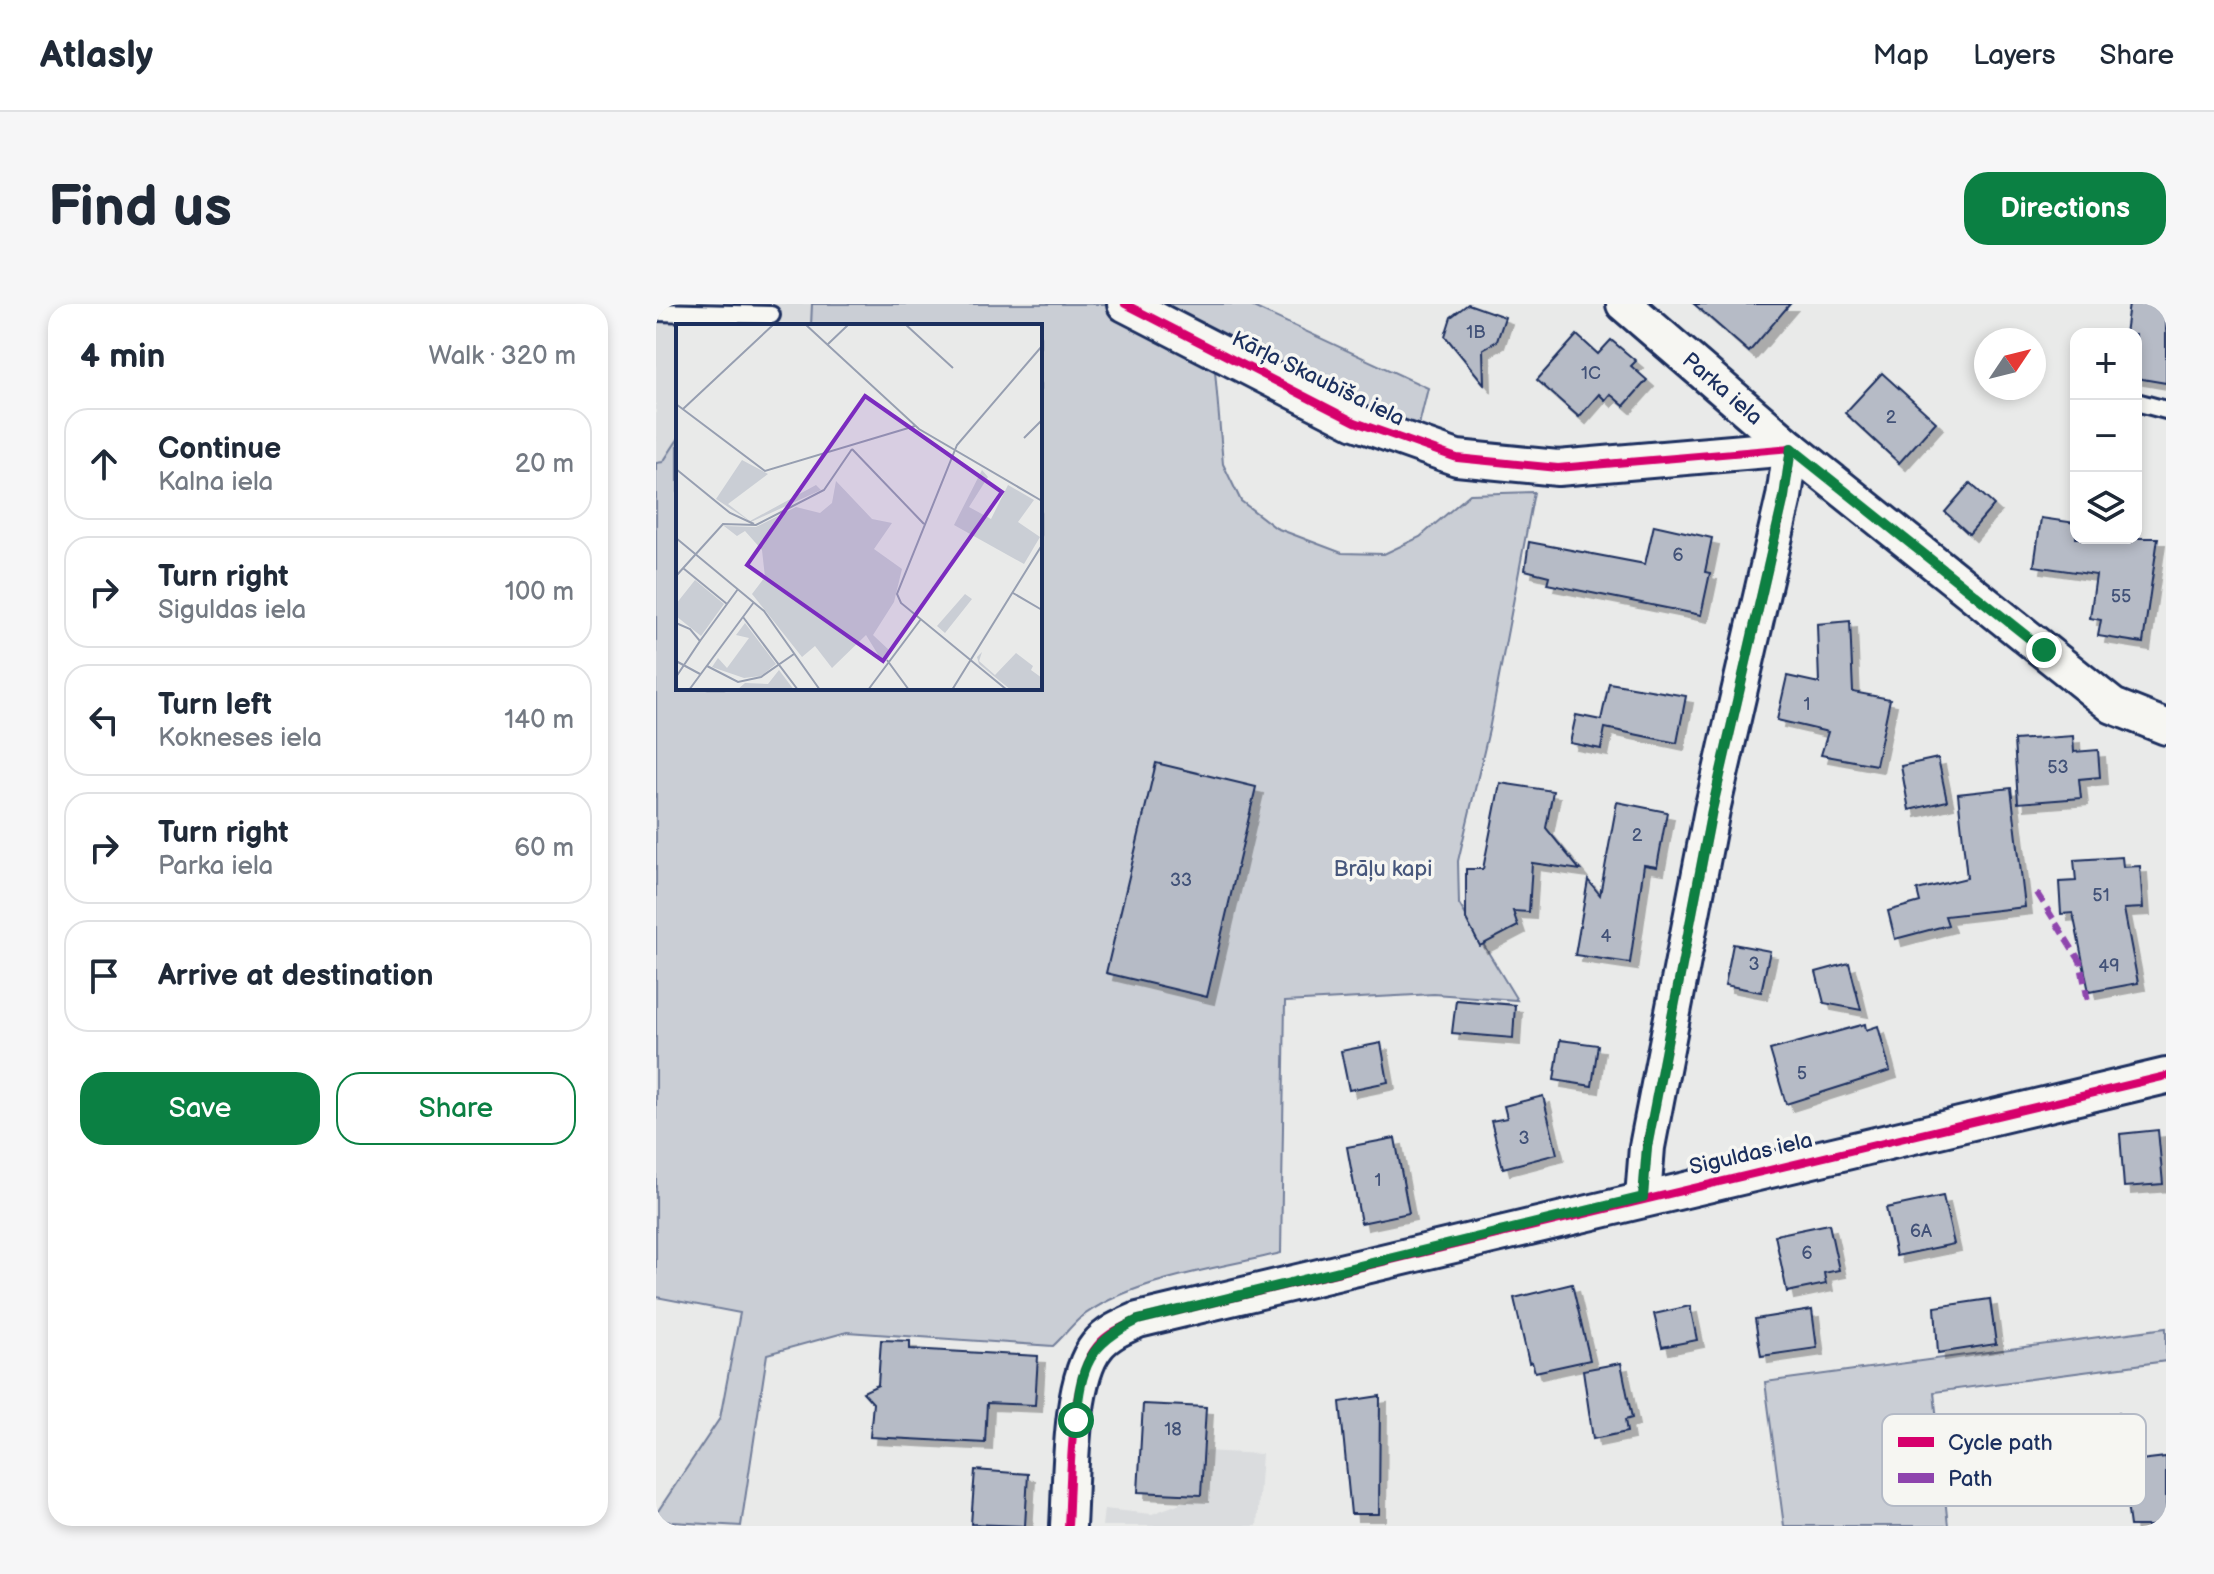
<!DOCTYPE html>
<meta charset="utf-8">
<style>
:root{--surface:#fff;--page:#f6f6f7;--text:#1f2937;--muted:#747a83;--line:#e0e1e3;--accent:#0b8043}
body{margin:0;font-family:"Balsamiq Sans",sans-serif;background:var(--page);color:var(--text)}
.controls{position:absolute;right:24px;top:24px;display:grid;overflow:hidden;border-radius:16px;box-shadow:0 4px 12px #0003}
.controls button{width:72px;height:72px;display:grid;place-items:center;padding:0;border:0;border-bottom:2px solid var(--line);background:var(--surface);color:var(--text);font:40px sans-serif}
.compass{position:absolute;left:1318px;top:24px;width:72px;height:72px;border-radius:50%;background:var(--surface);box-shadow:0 4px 12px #0003;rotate:55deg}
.stop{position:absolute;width:24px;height:24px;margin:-18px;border:6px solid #0b8043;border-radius:50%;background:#fff}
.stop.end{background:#0b8043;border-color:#fff;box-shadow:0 2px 8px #0008}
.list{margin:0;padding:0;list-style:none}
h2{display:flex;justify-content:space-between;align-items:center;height:104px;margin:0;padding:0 32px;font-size:34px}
h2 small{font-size:26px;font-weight:400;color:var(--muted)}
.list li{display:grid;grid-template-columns:52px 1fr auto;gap:24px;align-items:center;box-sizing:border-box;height:112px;margin:0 16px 16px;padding:0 16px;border:2px solid var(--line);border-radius:24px}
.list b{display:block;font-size:30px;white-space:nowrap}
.list p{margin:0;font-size:26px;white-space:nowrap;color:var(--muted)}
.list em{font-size:26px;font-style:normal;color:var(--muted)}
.actions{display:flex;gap:16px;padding:24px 32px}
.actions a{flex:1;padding:18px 0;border:2px solid var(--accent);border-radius:24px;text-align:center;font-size:28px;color:var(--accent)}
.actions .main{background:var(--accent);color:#fff}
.icon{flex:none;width:44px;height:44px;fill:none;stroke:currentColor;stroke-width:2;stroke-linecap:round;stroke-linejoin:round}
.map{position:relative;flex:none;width:1510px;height:1222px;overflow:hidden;border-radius:24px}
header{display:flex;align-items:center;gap:48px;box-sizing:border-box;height:112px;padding:0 40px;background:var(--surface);border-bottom:2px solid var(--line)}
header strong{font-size:38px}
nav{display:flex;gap:44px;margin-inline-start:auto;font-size:28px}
.intro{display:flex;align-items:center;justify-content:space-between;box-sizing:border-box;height:192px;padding:0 48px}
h1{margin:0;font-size:56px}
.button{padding:20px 36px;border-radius:24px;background:var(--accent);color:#fff;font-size:28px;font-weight:700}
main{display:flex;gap:48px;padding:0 48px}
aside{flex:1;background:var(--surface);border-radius:24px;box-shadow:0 4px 12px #0003}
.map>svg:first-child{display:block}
.built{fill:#dadcde}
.green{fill:#caced5;stroke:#727e9a;stroke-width:2}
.building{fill:#b6bbc6;stroke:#1b2f5e;stroke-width:2;filter:url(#shadow)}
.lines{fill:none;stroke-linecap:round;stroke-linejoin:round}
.lane-casing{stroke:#1b2f5e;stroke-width:22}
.street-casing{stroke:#1b2f5e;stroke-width:40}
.lane{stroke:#f6f6f2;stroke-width:16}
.street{stroke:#f6f6f2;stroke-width:34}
.quiet{stroke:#8e44ad;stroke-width:6;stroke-dasharray:12 6;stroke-linecap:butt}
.cycleway-casing{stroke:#f6f6f2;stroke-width:13}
.cycleway{stroke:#d6006c;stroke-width:8}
.route{stroke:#0b8043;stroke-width:10}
.labels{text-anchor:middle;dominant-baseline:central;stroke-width:7;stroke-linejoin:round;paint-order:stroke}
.number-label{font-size:18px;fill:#425278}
.street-label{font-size:22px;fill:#1b2f5e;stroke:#f6f6f2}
.park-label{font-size:22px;fill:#47577c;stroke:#f6f6f2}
.inset-road{fill:none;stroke:#979fb1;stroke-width:2}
.view{fill:#7b2cbf;fill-opacity:0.15;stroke:#7b2cbf;stroke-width:4}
.inset-edge{fill:none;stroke:#1b2f5e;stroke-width:4}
.key{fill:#f6f6f2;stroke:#b4bac6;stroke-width:2}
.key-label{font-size:22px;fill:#1b2f5e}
</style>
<header>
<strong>Atlasly</strong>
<nav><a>Map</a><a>Layers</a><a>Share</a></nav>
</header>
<div class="intro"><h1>Find us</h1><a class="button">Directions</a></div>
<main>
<aside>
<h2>4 min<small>Walk · 320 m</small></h2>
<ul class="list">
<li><svg class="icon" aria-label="ahead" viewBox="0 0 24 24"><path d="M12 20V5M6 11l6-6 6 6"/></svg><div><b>Continue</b><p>Kalna iela</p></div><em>20 m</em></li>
<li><svg class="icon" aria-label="right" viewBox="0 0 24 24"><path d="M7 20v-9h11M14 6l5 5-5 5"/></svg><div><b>Turn right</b><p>Siguldas iela</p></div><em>100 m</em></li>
<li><svg class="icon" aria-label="left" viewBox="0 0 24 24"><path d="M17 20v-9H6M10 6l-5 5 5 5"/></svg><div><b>Turn left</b><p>Kokneses iela</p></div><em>140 m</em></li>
<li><svg class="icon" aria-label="right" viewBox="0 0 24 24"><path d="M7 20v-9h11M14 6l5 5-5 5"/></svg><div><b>Turn right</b><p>Parka iela</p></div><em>60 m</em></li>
<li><svg class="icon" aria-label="arrive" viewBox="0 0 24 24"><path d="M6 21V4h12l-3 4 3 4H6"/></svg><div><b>Arrive at destination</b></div></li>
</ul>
<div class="actions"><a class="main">Save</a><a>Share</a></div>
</aside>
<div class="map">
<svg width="1510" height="1222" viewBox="0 0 1510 1222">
<defs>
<filter id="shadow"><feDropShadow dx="7" dy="7" stdDeviation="0" flood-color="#0004"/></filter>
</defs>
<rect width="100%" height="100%" fill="#e9eae9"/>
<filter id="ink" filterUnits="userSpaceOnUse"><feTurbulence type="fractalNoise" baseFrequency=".0125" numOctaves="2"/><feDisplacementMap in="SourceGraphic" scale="16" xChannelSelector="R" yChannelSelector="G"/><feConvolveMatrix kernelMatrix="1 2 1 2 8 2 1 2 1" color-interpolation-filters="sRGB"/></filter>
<g filter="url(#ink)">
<g class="built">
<path d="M0,0H156L155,22H22V135L7,158L0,159Z"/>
<path d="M548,1147L606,1150L601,1222H446L448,1205L496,1210L545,1191Z"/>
</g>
<g class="green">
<path d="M156,0H449L558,55L567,160L585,197L620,224L686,249L728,250L764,233L814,190L878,188L833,426L802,557L803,600L861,696L778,690L629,698L625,949C564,964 473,975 423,1015C414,1023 406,1034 397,1042L191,1028L111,1050L85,1222L0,1217V1210L64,1114L84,1009L0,993V159L7,158L22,135V384H384V22H155Z"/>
<path d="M503,0H591L772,84L761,129L724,116Z"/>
<path d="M1510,1024V1057L1278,1088L1292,1222H1128L1109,1078Z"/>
</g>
<g class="building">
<path d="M812,0L849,13L841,37L827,45L828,80L789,32L795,13Z"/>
<path d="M1038,0H1134L1093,48Z"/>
<path d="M1473,0H1510V79L1480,74V30H1469Z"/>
<path d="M921,31L942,50L955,36L980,57L975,62L991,76L968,102L954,90L949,96L943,90L923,113L881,76Z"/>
<path d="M1226,69L1280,118L1243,159L1189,109Z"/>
<path d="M1314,179L1338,201L1313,230L1289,208Z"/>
<path d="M1385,214L1420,219V234H1502L1487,339L1442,332L1445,316L1434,314L1440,271L1378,262Z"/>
<path d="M998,221L1056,234L1049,268L1054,269L1045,311L891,280L893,272L869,266L873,238L989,260Z"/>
<path d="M1194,317L1197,388L1234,395L1220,461L1165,451L1172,428L1121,416L1131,372L1163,379L1161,320Z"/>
<path d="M953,379L1030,392L1021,439L949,424L945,445L914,439L920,411L945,416Z"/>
<path d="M1417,432L1418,448L1442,446L1444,473L1423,475L1425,494L1362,499L1358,436Z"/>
<path d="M1282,454L1291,497L1253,506L1245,462Z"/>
<path d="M500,459L600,483L551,693L450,669Z"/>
<path d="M844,479L897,487L890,524L924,566L876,559L873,608L857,607L862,622L824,642L810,615V565H827Z"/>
<path d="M1355,484L1369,603L1289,612L1292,621L1239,635L1232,607L1264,598L1261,586L1311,574L1302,490Z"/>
<path d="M961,498L1011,508L1001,563L988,561L974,659L919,651L932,576L944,591Z"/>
<path d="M1466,553L1467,563L1484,562L1487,604L1468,605L1482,679L1433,688L1417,609L1405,610L1403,578L1420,577L1418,556Z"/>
<path d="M1077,640L1114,647L1105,688L1069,681Z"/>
<path d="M1193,659L1205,706L1168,699L1160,668Z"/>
<path d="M800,696L859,701L857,734L796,729Z"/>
<path d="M1209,720L1210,726L1222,722L1234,767L1130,800L1114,746Z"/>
<path d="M904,736L942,741L936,782L898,776Z"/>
<path d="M725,739L732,778L693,786L685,747Z"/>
<path d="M887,792L901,850L847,864L835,817L851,814L848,802Z"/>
<path d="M1502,826L1507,880L1468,883L1464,830Z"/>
<path d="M739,834L753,909L705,919L691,843Z"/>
<path d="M1287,892L1298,940L1240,952L1230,904Z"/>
<path d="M1173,920L1183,966L1168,969L1170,980L1131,988L1119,931Z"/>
<path d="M916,980L934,1056L879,1068L876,1058L873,1059L858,994Z"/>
<path d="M1334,995L1340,1040L1282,1049L1279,1003Z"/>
<path d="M1034,1002L1041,1036L1006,1043L998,1010Z"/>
<path d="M1156,1006L1161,1044L1105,1052L1099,1015Z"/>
<path d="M225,1036L254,1037V1045L382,1052L379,1101L331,1099L329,1139L214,1133L217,1099L207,1088L222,1081Z"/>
<path d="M965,1059L976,1114L969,1116L971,1128L937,1135L927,1066Z"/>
<path d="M724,1092L723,1210H695L684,1098Z"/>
<path d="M487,1100L550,1103L545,1191L482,1188Z"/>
<path d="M1463,1109L1468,1158L1510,1153V1222H1474L1466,1163L1366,1175V1170H1361L1360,1120Z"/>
<path d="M319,1166L372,1170L369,1222L315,1220Z"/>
</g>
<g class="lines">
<defs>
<g id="lane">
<path d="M0,8L115,11"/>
<path d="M1480,98L1510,106"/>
</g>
<g id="street">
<path d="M469,0L699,118L801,154L902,164L1135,144"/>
<path d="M968,0L1135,144L1457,402L1510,423"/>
<path d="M987,893L991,843L1056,506L1128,193L1135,144"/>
<path d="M412,1222C415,1176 413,1076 441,1042C451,1029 468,1022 482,1016L1510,772"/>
</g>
</defs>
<use href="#lane" class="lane-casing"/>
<use href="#street" class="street-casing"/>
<use href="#lane" class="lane"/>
<use href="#street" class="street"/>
<path class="quiet" d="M1381,589L1424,657L1432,697H1435"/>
<defs>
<g id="cycleway">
<path d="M469,0L699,118L801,154L902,164L1135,144L1128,193L1056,506L991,843L987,893"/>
<path d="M412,1222C415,1176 413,1076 441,1042C451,1029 468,1022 482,1016L1510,772"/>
</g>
</defs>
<use href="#cycleway" class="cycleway-casing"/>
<use href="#cycleway" class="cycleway"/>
</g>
</g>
<g class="lines" filter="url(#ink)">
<path class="route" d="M420,1116C425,1062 432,1040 482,1016L987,893L991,843L1056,506L1128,193L1135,144L1388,346"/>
</g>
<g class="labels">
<g class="number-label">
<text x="820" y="28">1B</text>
<text x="935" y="69">1C</text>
<text x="1235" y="113">2</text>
<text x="1022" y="251">6</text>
<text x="1465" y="292">55</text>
<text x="1151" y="400">1</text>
<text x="1402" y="463">53</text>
<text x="981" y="531">2</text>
<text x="525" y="576">33</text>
<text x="1445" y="591">51</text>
<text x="950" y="632">4</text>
<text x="1098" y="660">3</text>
<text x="1453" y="662">49</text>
<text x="1146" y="769">5</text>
<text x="868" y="834">3</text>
<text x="722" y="876">1</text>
<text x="1265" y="927">6A</text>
<text x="1151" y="949">6</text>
<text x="517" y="1125">18</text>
</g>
<g class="street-label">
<text transform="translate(662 75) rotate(26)">Kārļa Skaubīša iela</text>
<text transform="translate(1066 85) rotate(41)">Parka iela</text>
<text transform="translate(1095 850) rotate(-13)">Siguldas iela</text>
</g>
<g class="park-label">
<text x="727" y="565">Brāļu kapi</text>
</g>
</g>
<g transform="translate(20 20)">
<rect width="366" height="366" fill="#e9eae9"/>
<path d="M66,136L92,150L52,180L74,197L140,161L145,166L75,198L40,175ZM306,146L312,153L293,183L315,195L332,161L358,176L342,198L364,213L348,240L278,201ZM160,157L196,195L216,199L198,225L226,245L218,278L197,311L214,327L206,337L190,311L156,344L139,322L126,333L76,270L89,253L86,226L69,207L61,212L48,202L80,203L120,183L144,189L156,179ZM19,256L48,280L25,312L0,292V280ZM289,270L296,275L269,309L261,302ZM69,299L100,340L85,352L68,354L36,343L42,334L51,344L73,314L60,311ZM306,328L303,337L319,351L340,329L357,342L355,346L366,354V361L362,366H335L303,340L301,333ZM103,346L118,366H61L69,359L92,360Z" fill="#caced5"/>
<path class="inset-road" d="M129,0L243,105L366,177M229,0L277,44M151,21L173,0M0,80L89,147L239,102M7,85L98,0M348,114L366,96M176,125L248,200M0,145L54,189L78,200M0,214L88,287L144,366M7,244L51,280M0,252L47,200L80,201L148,166L176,125M337,269L366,286M67,293L122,366M0,299L14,305L24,317L0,353M24,317L62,265M211,336L233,366M0,337L24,350M31,342L62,358L85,353L118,330M13,366L78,278M192,366L245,295M276,366L366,221M331,366L225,279L221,270L281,121L366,22"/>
<path class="view" d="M189,72L326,168L207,337L71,241Z"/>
<rect width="366" height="366" class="inset-edge"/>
</g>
<rect x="1226" y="1110" width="264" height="92" rx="12" class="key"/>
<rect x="1242" y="1133" width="36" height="10" fill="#d6006c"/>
<rect x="1242" y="1169" width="36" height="10" fill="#8e44ad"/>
<g class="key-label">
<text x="1292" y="1146">Cycle path</text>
<text x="1292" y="1182">Path</text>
</g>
</svg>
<div class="controls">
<button>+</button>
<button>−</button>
<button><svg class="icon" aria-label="layers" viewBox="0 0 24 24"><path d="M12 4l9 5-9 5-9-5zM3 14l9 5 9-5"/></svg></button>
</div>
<svg class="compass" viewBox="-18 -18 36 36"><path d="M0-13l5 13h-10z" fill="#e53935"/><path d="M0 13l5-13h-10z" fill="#747a83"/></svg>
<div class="stop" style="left:420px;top:1116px"></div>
<div class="stop end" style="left:1388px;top:346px"></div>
</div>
</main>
